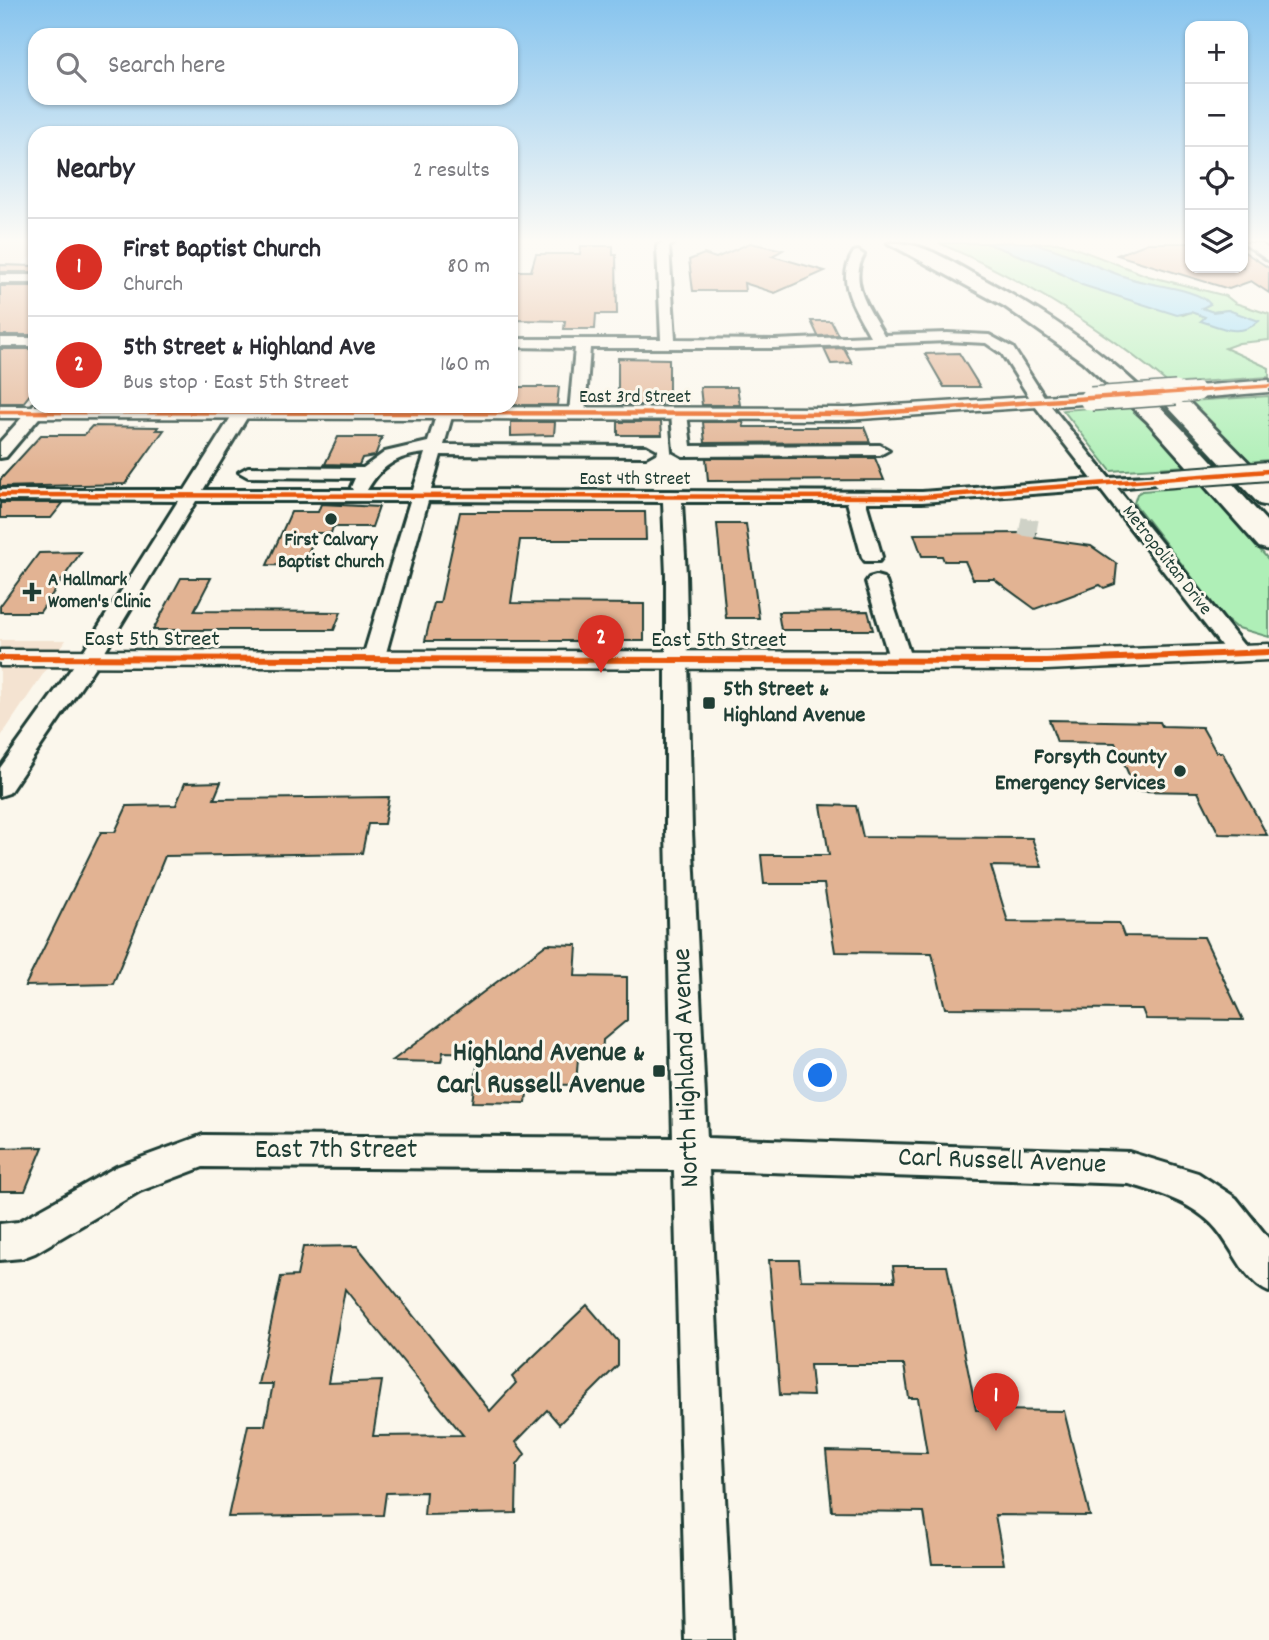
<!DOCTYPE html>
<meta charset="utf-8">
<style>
:root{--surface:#fff;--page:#f7f7f7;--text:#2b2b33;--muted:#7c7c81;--line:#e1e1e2;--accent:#d93025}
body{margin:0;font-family:Dekko,sans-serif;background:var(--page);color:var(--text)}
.controls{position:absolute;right:21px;top:21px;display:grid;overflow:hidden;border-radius:14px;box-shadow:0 2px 5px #0004}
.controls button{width:63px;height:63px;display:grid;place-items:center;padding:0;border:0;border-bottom:2px solid var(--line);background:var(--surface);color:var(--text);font:35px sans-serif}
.you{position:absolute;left:821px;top:1076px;width:24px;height:24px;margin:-18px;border:5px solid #fff;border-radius:50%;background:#1a73e8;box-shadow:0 0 0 10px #1a73e833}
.badge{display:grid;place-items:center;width:46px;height:46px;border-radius:50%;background:var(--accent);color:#fff;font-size:23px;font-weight:700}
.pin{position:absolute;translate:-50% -58px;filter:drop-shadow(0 2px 4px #0008)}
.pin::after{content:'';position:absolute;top:37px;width:24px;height:21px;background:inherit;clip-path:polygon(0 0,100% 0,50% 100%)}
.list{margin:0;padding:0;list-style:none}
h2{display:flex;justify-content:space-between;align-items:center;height:91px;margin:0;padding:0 28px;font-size:30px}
h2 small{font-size:23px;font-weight:400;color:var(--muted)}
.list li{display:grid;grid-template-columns:46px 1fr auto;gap:21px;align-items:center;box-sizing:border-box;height:98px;padding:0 28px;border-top:2px solid var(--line)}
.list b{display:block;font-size:26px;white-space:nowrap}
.list p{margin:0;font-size:23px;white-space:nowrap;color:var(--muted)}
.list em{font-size:23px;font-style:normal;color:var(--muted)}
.icon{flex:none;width:38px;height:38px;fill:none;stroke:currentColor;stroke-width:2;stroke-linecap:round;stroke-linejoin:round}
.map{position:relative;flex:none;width:1269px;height:1640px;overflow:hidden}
.search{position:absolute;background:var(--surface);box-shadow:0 2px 5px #0004;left:28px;top:28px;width:490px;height:77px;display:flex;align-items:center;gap:18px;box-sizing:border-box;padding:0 24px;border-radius:21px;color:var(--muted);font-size:26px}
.panel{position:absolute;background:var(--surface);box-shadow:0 2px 5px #0004;left:28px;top:126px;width:490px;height:287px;border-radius:21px}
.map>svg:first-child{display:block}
.built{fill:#f4e3d1}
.green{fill:#afefb7;stroke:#679676;stroke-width:2}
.water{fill:#96dbf8;stroke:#669caa;stroke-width:2}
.building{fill:#e2b393;stroke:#1f3d34;stroke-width:2;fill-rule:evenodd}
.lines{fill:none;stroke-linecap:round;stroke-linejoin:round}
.minor-tunnel{stroke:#cfd2c7;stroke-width:18;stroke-dasharray:18 9;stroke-linecap:butt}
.minor-casing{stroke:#1f3d34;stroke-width:6}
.major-casing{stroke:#1f3d34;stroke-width:5}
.highway-casing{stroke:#1f3d34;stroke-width:6}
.minor{fill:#fbf7ec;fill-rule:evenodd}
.major{fill:#fbf7ec;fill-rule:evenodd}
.highway{fill:#fbf7ec;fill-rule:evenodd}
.minor-bridge-casing{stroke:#1f3d34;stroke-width:22;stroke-linecap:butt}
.major-bridge-far1-casing{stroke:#1f3d34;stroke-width:20;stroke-linecap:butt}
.major-bridge-casing{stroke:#1f3d34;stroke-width:26;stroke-linecap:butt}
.minor-bridge{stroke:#fbf7ec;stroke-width:18}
.major-bridge-far1{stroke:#fbf7ec;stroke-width:18}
.major-bridge{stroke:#fbf7ec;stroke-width:23}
.cycleway-far2-casing{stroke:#fbf7ec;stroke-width:6}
.cycleway-far1-casing{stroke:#fbf7ec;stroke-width:7}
.cycleway-casing{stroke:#fbf7ec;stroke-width:10}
.cycleway-far2{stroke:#e8590c;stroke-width:3.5}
.cycleway-far1{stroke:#e8590c;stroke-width:4.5}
.cycleway{stroke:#e8590c;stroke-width:6}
.poi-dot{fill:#1f3d34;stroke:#fbf7ec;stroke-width:2.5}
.labels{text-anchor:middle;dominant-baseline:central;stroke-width:6;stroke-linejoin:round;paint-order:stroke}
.far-street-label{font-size:19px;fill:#1f3d34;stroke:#fbf7ec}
.far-poi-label{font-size:19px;font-weight:bold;fill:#1f3d34;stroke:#fbf7ec}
.street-label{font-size:23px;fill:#1f3d34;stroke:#fbf7ec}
.poi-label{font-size:23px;font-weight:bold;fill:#1f3d34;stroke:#fbf7ec;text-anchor:start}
.near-poi-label{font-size:28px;font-weight:bold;fill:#1f3d34;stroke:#fbf7ec;text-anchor:end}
.near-street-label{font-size:28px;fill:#1f3d34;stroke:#fbf7ec}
</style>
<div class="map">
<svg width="1269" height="1640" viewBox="0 0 1269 1640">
<rect width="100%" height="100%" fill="#fbf7ec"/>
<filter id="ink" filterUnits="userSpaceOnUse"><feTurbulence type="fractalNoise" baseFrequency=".0143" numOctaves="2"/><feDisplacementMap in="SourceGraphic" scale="14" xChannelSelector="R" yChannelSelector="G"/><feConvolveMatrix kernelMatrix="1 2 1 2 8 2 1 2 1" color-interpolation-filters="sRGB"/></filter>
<g filter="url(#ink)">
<g class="built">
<path d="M0,243H35V253L10,275H0Z"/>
<path d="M0,640H66L0,738Z"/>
</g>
<g class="green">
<path d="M939,243H986L1048,266L1059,273L1183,315L1191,312L1206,317L1201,321L1258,322L1228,310L1213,312L1201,308L1210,304C1187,287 1158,288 1132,279C1096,268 1064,252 1028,243H1062L1148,276L1226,296L1235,303L1269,314V340L1239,343L1225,348L1269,368V377L1169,384C1099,326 1022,279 939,243Z"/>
<path d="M1269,396V460L1249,462L1189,401Z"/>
<path d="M1131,405L1187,466L1111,471L1063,410Z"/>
<path d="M1203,486L1269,560V637L1235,627L1224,618L1134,503L1137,494L1142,491Z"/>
</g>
<path class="water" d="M986,243C1000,243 1016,241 1030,243C1070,250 1104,274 1144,282C1159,286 1202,291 1210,304L1202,308L1213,312L1228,310L1259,321C1240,338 1222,328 1201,321L1205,317L1191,312L1177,315L1082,285L1048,266Z"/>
<g class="building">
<path d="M750,243L783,250L772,256L825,271L775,293L744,283L745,291H693L689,260L704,254L716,258Z"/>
<path d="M1148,243H1190V268H1243V251L1269,268V293L1251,281L1229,289L1117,255Z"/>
<path d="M581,246H613V255H616L617,314H596L595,329H564L565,321L511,320V271H531L536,254H580Z"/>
<path d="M0,265L35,266V272H0Z"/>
<rect x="0" y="286" width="35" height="49"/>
<path d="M811,321H831L838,335L818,336Z"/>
<path d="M844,348L852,363L831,364L824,349Z"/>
<path d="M0,349H35V388L23,403H0Z"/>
<path d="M959,353L980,387H944L925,354Z"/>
<path d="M618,358L669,359V397H660L661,405H618Z"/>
<path d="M511,387H559L557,405H511Z"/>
<path d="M700,387H737L740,405H702Z"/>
<path d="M511,422H555L554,435L511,436Z"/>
<path d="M618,422H661L662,435H618Z"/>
<path d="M703,422H743L744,427H864L870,442L705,443Z"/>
<path d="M92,426L158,427L156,430H164L125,484L0,487V480L41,435H84Z"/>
<path d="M338,437H382L375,456L362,458L359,465L325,464Z"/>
<path d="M706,458H875L884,480L708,481Z"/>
<path d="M0,503H63L51,518H0Z"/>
<path d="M321,504L379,507L372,527H333L331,533H317L302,566L267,565L291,512H318Z"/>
<path d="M460,512H645L646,540H520L511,603L644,604V641H425L434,603H440Z"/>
<path d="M717,524H746L759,618H726Z"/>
<path d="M1036,533L1035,538L1091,546L1117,564L1115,584L1104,588L1100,585L1035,609L994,579H973L965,561H944L942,556H922L914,534Z"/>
<path d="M81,552L40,612H0V606L39,553Z"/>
<path d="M181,578H211L194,611L341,612L334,630H153Z"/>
<path d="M868,611L873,630H781L778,612Z"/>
<path d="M1049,720L1160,722L1162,726L1202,727L1216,752H1222L1267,835L1219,834L1198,792L1136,791L1115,743L1057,742Z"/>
<path d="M221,782L214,799L389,797L384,824H368L362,853L165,856L113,984L25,986L101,832H115L127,806L176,805L185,783Z"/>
<path d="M821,805L856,806L863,837L1032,838L1042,867L991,866L1008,922L1119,923L1124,936L1204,937L1243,1020L1146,1019L1142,1009L945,1008L932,953L835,952L824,884H764L761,855H829Z"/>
<path d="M547,944L577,945L575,976L627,977V1020L603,1040L602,1058H578L576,1085L528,1084L526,1103L472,1102L479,1053L443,1052L441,1062L392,1061Z"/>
<path d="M43,1147L25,1191H0V1148Z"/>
<path d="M357,1246L490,1411L516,1383L512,1377L587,1305L618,1341V1365L559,1424L547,1410L516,1442L525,1454L517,1465L516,1513L424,1515L426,1492L386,1493L383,1515L228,1517L248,1425H265L273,1384H258L281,1277L297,1276L303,1247ZM345,1289L375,1327L463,1435L373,1436L382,1381L328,1383Z"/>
<path d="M769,1260H799L801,1280L895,1281L893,1266H947L976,1410L1064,1411L1090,1516L995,1515L1004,1564H932L924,1512L832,1511L826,1451L927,1453L918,1398H909L904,1365H810L813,1396L780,1395Z"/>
</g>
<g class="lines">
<path class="minor-tunnel" d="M1020,526L1037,529"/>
<defs>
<g id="minor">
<path d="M660,243H674L669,247L675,339L775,340L870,336C856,309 834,282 854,252L858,251L864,255C848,283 870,310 884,335L947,333L989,335L1013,348L1047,401L1109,478L1167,475L1170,479L1167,483L1117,488L1249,652L1246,657H1230L1100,489L922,502H866L882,557L879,561H865L862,557L847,502H682L686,575L692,831L707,1138L1129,1152L1198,1173L1236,1198L1269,1239V1292C1242,1281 1232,1243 1211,1223C1188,1201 1159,1193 1129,1184L709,1170L732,1640H686L674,1170L203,1167L140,1191L35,1253L22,1258L0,1260V1224L18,1222L116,1167L203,1135L673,1138L666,831V575L663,502L428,501L384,660L381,665H365L362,660L410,501H196L100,659L9,793L0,796V768L79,658L178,501L0,500V490H185L238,406H254L203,490H353L351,487L355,478L248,477L239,472L248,467L363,468L385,452L428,442L439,406H455L444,445L646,446L655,451L646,456L441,455L431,490L922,492L1092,479L1035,406L1002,354L986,343L947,341L775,348H590L585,413L583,416H571L569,413L575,348L511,347V339H661L657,246ZM425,453L413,490H367C381,466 396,456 425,453Z"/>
<rect x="0" y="275" width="35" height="8"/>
<rect x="0" y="338" width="35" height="8"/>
<path d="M35,403V406H49L6,457L0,458V442Z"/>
<path d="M679,409L687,414L691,446L880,445L889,450L880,455L683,456L674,451L671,414Z"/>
<path d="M876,576L883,578L886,582L912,661L909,666H893L890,661L866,582L869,578Z"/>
</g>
<g id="major">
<path d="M1243,243H1260L1269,249V261Z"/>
<path d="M1269,380V392L1197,398L1190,396L1187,392L1190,388L1197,386Z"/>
<path d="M1091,393L1098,395L1101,399L1098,403L846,420L0,418V406L846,408Z"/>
<path d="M1269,644V660L1046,670L0,666V650L1046,652Z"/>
</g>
<g id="highway">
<path d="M888,243C919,241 945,258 972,273C1026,301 1078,334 1124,373C1177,419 1222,473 1269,524V550L1259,547L1147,421L1082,361L1004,306Z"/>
<path d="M1178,397L1186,399L1269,483V506L1259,504L1170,409L1166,404L1170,399Z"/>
</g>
</defs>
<use href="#minor" class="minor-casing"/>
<use href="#major" class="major-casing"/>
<use href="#highway" class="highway-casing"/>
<use href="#minor" class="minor"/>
<use href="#major" class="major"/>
<use href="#highway" class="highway"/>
<defs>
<path id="minor-bridge" d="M1161,479L1269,471"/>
<path id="major-bridge-far1" d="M1150,395L1197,392"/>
<path id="major-bridge" d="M1091,399L1176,393"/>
</defs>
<use href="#minor-bridge" class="minor-bridge-casing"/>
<use href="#major-bridge-far1" class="major-bridge-far1-casing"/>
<use href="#major-bridge" class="major-bridge-casing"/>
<use href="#minor-bridge" class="minor-bridge"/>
<use href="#major-bridge-far1" class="major-bridge-far1"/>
<use href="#major-bridge" class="major-bridge"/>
<defs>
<path id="cycleway-far2" d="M1137,395L1269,386"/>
<g id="cycleway-far1">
<path d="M0,412L863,414L1162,393"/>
<path d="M0,495L922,497L1269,471"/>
</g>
<path id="cycleway" d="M0,658L1046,661L1269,652"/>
</defs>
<use href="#cycleway-far2" class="cycleway-far2-casing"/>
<use href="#cycleway-far1" class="cycleway-far1-casing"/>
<use href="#cycleway" class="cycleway-casing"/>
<use href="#cycleway-far2" class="cycleway-far2"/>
<use href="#cycleway-far1" class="cycleway-far1"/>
<use href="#cycleway" class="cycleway"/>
</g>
</g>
<linearGradient id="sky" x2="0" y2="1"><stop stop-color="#87c4ee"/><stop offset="0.51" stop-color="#fdfbf6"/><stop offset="1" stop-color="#fdfbf6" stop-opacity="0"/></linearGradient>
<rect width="1269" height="472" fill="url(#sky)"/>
<g class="poi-dot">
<circle cx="331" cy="519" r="7"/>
<path d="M28.5 581.5h7v7h7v7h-7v7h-7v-7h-7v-7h7z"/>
<rect x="702" y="696" width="14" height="14" rx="3.5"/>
<circle cx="1180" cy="771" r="7"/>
<rect x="652" y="1064" width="14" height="14" rx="3.5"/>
</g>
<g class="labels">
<g class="far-street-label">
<text x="635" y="398">East 3rd Street</text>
<text x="635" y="480">East 4th Street</text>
<text transform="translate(1166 561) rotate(52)">Metropolitan Drive</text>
</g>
<g class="far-poi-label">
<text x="331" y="541">First Calvary<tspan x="331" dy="22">Baptist Church</tspan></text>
<text x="48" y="581" text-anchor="start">A Hallmark<tspan x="48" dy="22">Women's Clinic</tspan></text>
</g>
<g class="street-label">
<text x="152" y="640">East 5th Street</text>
<text x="719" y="641">East 5th Street</text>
</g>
<g class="poi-label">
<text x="723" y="690">5th Street &amp;<tspan x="723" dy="26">Highland Avenue</tspan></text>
<text x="1166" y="758" text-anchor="end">Forsyth County<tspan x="1166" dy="26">Emergency Services</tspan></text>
</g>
<g class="near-poi-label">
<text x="645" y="1055">Highland Avenue &amp;<tspan x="645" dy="32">Carl Russell Avenue</tspan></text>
</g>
<g class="near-street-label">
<text transform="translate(688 1068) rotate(-92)">North Highland Avenue</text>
<text x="336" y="1152">East 7th Street</text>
<text transform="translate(1002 1163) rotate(2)">Carl Russell Avenue</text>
</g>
</g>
</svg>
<div class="controls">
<button>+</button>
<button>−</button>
<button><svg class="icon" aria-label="locate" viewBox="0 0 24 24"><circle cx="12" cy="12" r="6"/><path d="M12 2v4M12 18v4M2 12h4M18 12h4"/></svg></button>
<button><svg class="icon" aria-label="layers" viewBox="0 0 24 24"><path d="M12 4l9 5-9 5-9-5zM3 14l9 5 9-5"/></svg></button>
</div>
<div class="you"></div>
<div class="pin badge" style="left:996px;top:1431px">1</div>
<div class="pin badge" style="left:601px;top:673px">2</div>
<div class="search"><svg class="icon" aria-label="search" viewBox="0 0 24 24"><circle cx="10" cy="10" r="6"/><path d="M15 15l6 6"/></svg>Search here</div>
<section class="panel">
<h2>Nearby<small>2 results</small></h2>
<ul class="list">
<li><span class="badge">1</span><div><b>First Baptist Church</b><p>Church</p></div><em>80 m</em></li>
<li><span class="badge">2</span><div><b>5th Street &amp; Highland Ave</b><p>Bus stop · East 5th Street</p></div><em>160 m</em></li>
</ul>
</section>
</div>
